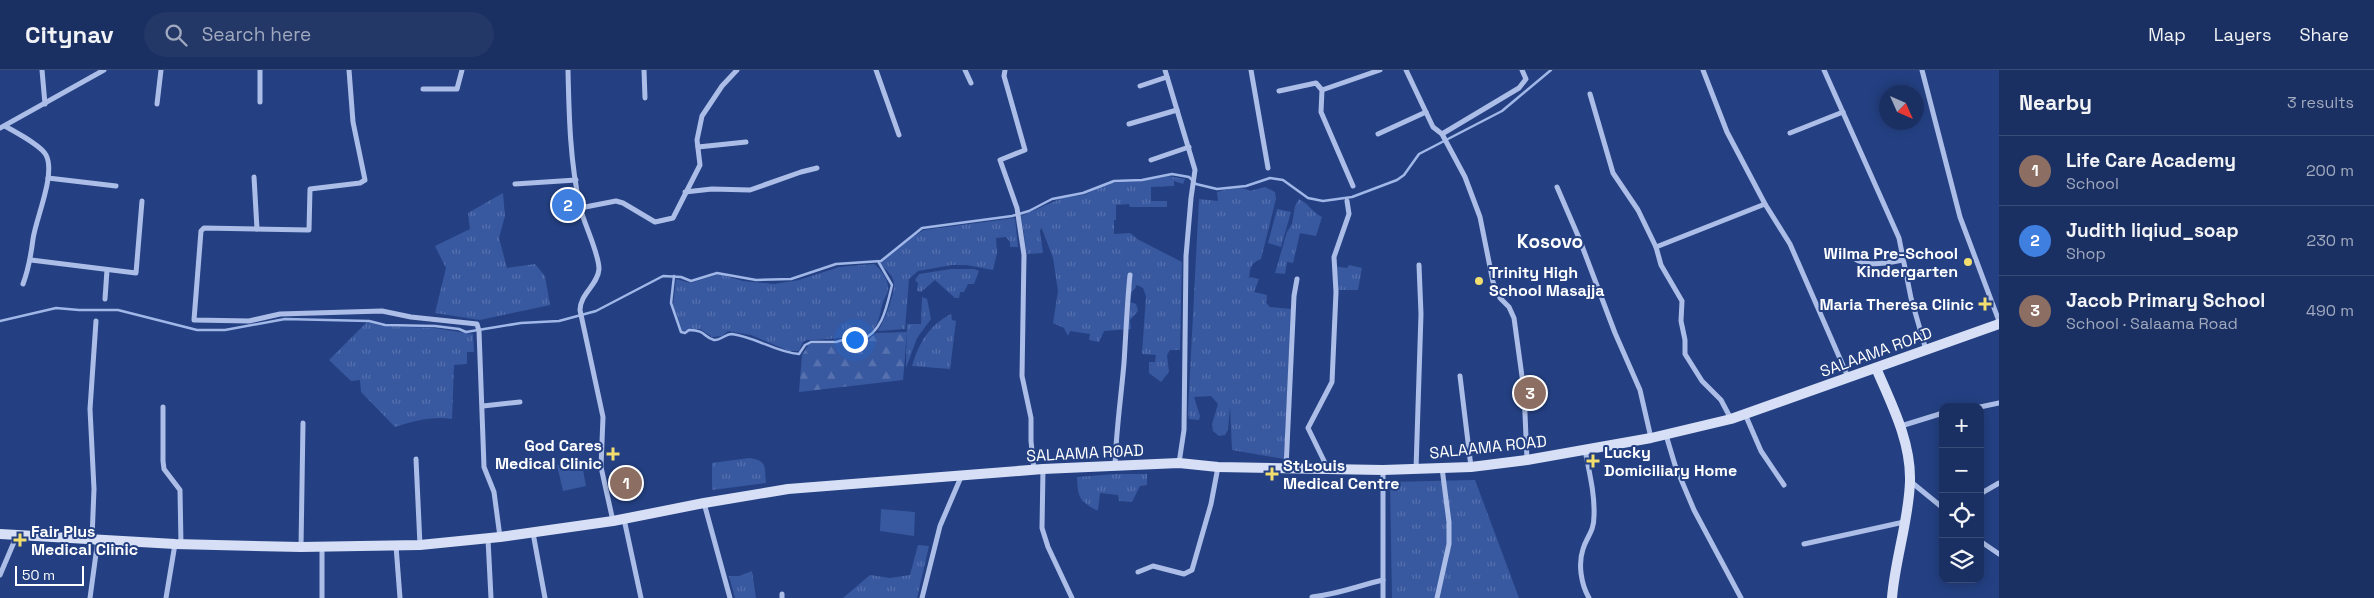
<!DOCTYPE html>
<meta charset="utf-8">
<style>
:root{--surface:#1b3062;--page:#243868;--text:#f1f3f6;--muted:#a0a9be;--line:#394b77;--accent:#f2de6f}
body{margin:0;font-family:"Space Grotesk",sans-serif;background:var(--page);color:var(--text)}
.controls{position:absolute;right:15px;bottom:15px;display:grid;overflow:hidden;border-radius:10px;box-shadow:0 2px 12px #0003}
.controls button{width:45px;height:45px;display:grid;place-items:center;padding:0;border:0;border-bottom:1px solid var(--line);background:var(--surface);color:var(--text);font:25px sans-serif}
.compass{position:absolute;left:1879px;top:15px;width:45px;height:45px;border-radius:50%;background:var(--surface);box-shadow:0 2px 12px #0003;rotate:135deg}
.scale{position:absolute;left:15px;bottom:12px;width:69px;box-sizing:border-box;padding-left:5px;border:2px solid #fff;border-top:0;font-size:14px;line-height:18px;white-space:nowrap;color:#fff;-webkit-text-stroke:4px #244082;paint-order:stroke}
.you{position:absolute;left:854px;top:269px;width:18px;height:18px;margin:-12px;border:4px solid #fff;border-radius:50%;background:#1a73e8;box-shadow:0 0 0 8px #1a73e833}
.badge{display:grid;place-items:center;width:32px;height:32px;border-radius:50%;background:var(--accent);color:#fff;font-size:16px;font-weight:700}
.pin{position:absolute;translate:-50% -50%;border:2px solid #fff;box-shadow:0 1px 5px #0006}
.list{margin:0;padding:0;list-style:none}
h2{display:flex;justify-content:space-between;align-items:center;height:65px;margin:0;padding:0 20px;font-size:21px}
h2 small{font-size:16px;font-weight:400;color:var(--muted)}
.list li{display:grid;grid-template-columns:32px 1fr auto;gap:15px;align-items:center;box-sizing:border-box;height:70px;padding:0 20px;border-top:1px solid var(--line)}
.list b{display:block;font-size:19px;white-space:nowrap}
.list p{margin:0;font-size:16px;white-space:nowrap;color:var(--muted)}
.list em{font-size:16px;font-style:normal;color:var(--muted)}
.icon{flex:none;width:28px;height:28px;fill:none;stroke:currentColor;stroke-width:2;stroke-linecap:round;stroke-linejoin:round}
.map{position:relative;flex:none;width:1999px;height:528px;overflow:hidden}
header{display:flex;align-items:center;gap:30px;box-sizing:border-box;height:70px;padding:0 25px;background:var(--surface);border-bottom:1px solid var(--line)}
header strong{font-size:24px}
nav{display:flex;gap:28px;margin-inline-start:auto;font-size:18px}
.search{width:350px;height:45px;background:var(--page);display:flex;align-items:center;gap:12px;box-sizing:border-box;padding:0 18px;border-radius:28px;color:var(--muted);font-size:19px}
main{display:flex}
aside{flex:1;background:var(--surface)}
.map>svg:first-child{display:block}
.grass{fill:url(#grass-tufts)}
.forest{fill:url(#forest-firs)}
.green{fill:#3858a0}
.lines{fill:none;stroke-linecap:round;stroke-linejoin:round}
.stream{stroke:#a0b7e8;stroke-width:2.5}
.street{stroke:#acbee7;stroke-width:5}
.secondary{stroke:#d6dff6;stroke-width:10}
.poi-dot{fill:#f2de6f;stroke:#244082;stroke-width:2}
.labels{text-anchor:middle;dominant-baseline:central;stroke-width:4;stroke-linejoin:round;paint-order:stroke}
.poi-label{font-size:16px;font-weight:bold;fill:#fff;stroke:#244082;text-anchor:start}
.street-label{font-size:16px;fill:#fff;stroke:#244082}
.quarter-label{font-size:19px;font-weight:bold;fill:#fff;stroke:#244082}
</style>
<header>
<strong>Citynav</strong>
<div class="search"><svg class="icon" aria-label="search" viewBox="0 0 24 24"><circle cx="10" cy="10" r="6"/><path d="M15 15l6 6"/></svg>Search here</div>
<nav><a>Map</a><a>Layers</a><a>Share</a></nav>
</header>
<main>
<div class="map">
<svg width="1999" height="528" viewBox="0 0 1999 528">
<defs>
<pattern id="grass-tufts" width="24" height="20" patternUnits="userSpaceOnUse" patternTransform="scale(1.25)"><rect width="24" height="20" fill="#3858a0"/><path d="M3 7l-1-3M5 7V3M7 7l1-3M15 17l-1-3M17 17v-4M19 17l1-3" fill="none" stroke="#5671ae"/></pattern>
<pattern id="forest-firs" width="22" height="20" patternUnits="userSpaceOnUse" patternTransform="scale(1.25)"><rect width="22" height="20" fill="#3858a0"/><path d="M5 1l3.5 6h-7zM16 11l3.5 6h-7z" fill="#5671ae"/></pattern>
</defs>
<rect width="100%" height="100%" fill="#244082"/>
<g class="grass">
<path d="M1168,106L1185,109L1183,114L1174,111V116L1151,117V131H1167V137H1130L1129,134L1116,135V150H1114V164L1130,163L1139,170L1182,192L1180,280H1170L1167,285L1169,302L1161,312L1149,303V292H1155L1156,285L1142,284L1146,226L1143,218L1137,215L1132,222L1130,232L1136,234L1138,241L1130,250L1131,259L1104,261L1099,272L1089,270L1090,264L1070,261L1068,266L1064,258L1053,253L1058,221L1053,188L1042,159L1041,158L1040,161L1043,183L1027,184L1021,146L1062,128L1084,125L1109,113L1143,111Z"/>
<path d="M1265,117L1275,122L1276,129L1261,189C1250,193 1250,199 1249,209L1250,207L1259,209L1254,222L1267,225L1266,233L1270,237L1291,239L1284,389L1232,380L1230,337L1228,360L1225,365L1219,366L1213,361L1212,354L1218,334L1211,326L1194,327L1200,346L1199,350L1189,349L1188,342L1199,129L1218,131L1217,122C1228,119 1240,115 1250,121Z"/>
<path d="M503,123L505,146L499,168L507,198L535,194L545,206L550,235L480,250L435,243L446,198L435,176L470,159L468,143Z"/>
<path d="M1299,129C1309,134 1313,143 1322,147L1316,166L1300,163L1293,193L1287,192L1285,204L1275,203L1287,162L1292,154L1295,136Z"/>
<path d="M1277,139L1291,142L1281,177L1268,173Z"/>
<path d="M1015,148L1018,177H1010V172L1006,167L996,168L997,183L993,200L966,195H952L918,201L909,209L905,259L878,261C884,252 895,223 894,213C893,205 885,199 880,194L905,171L924,160Z"/>
<path d="M874,194C880,198 888,209 888,217C889,222 885,227 883,232C879,246 879,260 863,268C845,266 826,270 807,270L803,272L799,281H789L751,265L739,263L728,261L722,266L712,267L700,259L682,261L673,235L676,209L691,213L719,204L743,211L774,214L799,210L839,197Z"/>
<path d="M1349,195L1362,198L1358,220H1336L1333,196L1347,198Z"/>
<path d="M951,199H974L979,201L974,214H968L964,222H960L959,228H955L935,210L921,222L917,221L918,213L915,210L919,204Z"/>
<path d="M922,227L927,229L931,249L917,268L906,298L907,254H921Z"/>
<path d="M951,244L952,250L956,251L950,299L912,296C919,273 929,255 951,244Z"/>
<path d="M367,252L382,256L434,258L473,264L474,282H467V294L454,295L452,349C432,346 414,351 395,357L361,322L360,310L351,311L329,290Z"/>
<path d="M749,388C768,391 764,396 766,413L712,420V393Z"/>
<path d="M1115,404H1147V415L1140,416L1132,432L1119,431L1118,425L1100,423L1098,440H1096C1078,430 1078,426 1077,407Z"/>
<path d="M1475,410L1519,528H1392L1390,412Z"/>
<path d="M918,475L929,476L917,528H843L870,505L890,508L910,505Z"/>
<path d="M752,501L756,528H735L729,506H739Z"/>
</g>
<path class="forest" d="M907,262L903,310L799,322L802,285L809,274H833L853,270L858,273L866,271L876,263Z"/>
<g class="green">
<path d="M581,389L586,416L563,421L557,395Z"/>
<path d="M881,439L915,442L914,466L880,461Z"/>
</g>
<g class="lines">
<g class="stream">
<path d="M674,206L671,233L681,262L685,263L689,260C706,260 703,267 714,270C720,271 725,264 732,264C756,267 777,283 799,284L805,275L811,272H836L853,267L861,270C883,262 887,235 892,215L878,191"/>
<path d="M0,251L56,238L79,240H118L197,260H225L285,249L369,251L385,255L435,256L459,259L466,262L521,253L559,251L596,241L663,206L681,207L691,211L717,203L756,210L791,209L836,194L881,191L922,158L1012,146L1029,141L1052,129L1083,123L1114,111L1142,110L1172,104L1189,107L1196,114L1217,119L1246,116L1270,108L1283,110L1308,128L1323,131L1352,127L1397,110L1404,105L1419,84L1502,41L1551,0"/>
</g>
<g class="street">
<path d="M42,0L45,34"/>
<path d="M349,0L353,52L365,110L360,113L310,119L309,160L204,158L201,161L194,250L249,251L280,244L382,241L411,247L477,254L479,261L484,397L494,422L500,467"/>
<path d="M568,0C569,46 570,91 580,137C584,154 599,183 599,199C598,215 580,224 580,240L603,347L601,397L613,451"/>
<path d="M644,0L645,28"/>
<path d="M876,0L899,65"/>
<path d="M965,0L971,13"/>
<path d="M1005,0L1004,6L1025,80L1000,90L1017,138L1024,185L1022,306L1031,348V371L1034,400"/>
<path d="M1165,0L1195,100L1191,128L1186,186L1184,360L1179,393"/>
<path d="M1251,0L1268,98"/>
<path d="M1406,0L1433,57L1442,64L1465,107L1480,147L1493,212L1500,228L1509,237L1514,248L1524,321L1527,390"/>
<path d="M1703,0L1727,62L1765,134L1790,174L1848,307"/>
<path d="M1824,0L1899,168L1911,228L1926,280"/>
<path d="M1922,0L1960,147L1999,251"/>
<path d="M1140,16L1167,7"/>
<path d="M423,19H457L462,0"/>
<path d="M1322,20L1380,0"/>
<path d="M1279,21L1316,13L1322,20L1321,42L1353,116"/>
<path d="M1590,24L1613,103L1638,140L1656,177L1661,195L1682,231L1681,251L1685,270V284L1702,311L1721,330L1731,349"/>
<path d="M260,32V0"/>
<path d="M157,34L161,0"/>
<path d="M1129,54L1177,40"/>
<path d="M5,56C15,62 41,75 46,85C56,104 36,148 33,169C31,185 29,198 23,214"/>
<path d="M0,58L104,0"/>
<path d="M1790,63L1843,42"/>
<path d="M1378,64L1426,42"/>
<path d="M1442,64L1519,18L1526,9L1522,0"/>
<path d="M698,77L746,72"/>
<path d="M1151,90L1189,77"/>
<path d="M254,107L257,159"/>
<path d="M48,108L116,116"/>
<path d="M515,114L576,110"/>
<path d="M1557,117L1579,168L1615,263L1640,320L1651,368"/>
<path d="M685,122L712,119L750,120L801,102L817,98"/>
<path d="M580,138L616,131L623,133L655,152L673,148L700,95L697,70L702,46L722,16L737,0"/>
<path d="M1656,177L1765,134"/>
<path d="M1845,181C1861,199 1882,194 1903,190"/>
<path d="M31,190L136,203L142,131"/>
<path d="M105,229L107,200"/>
<path d="M1460,306L1471,397"/>
<path d="M483,336L520,332"/>
<path d="M163,337V391L164,399L180,420L181,474"/>
<path d="M1980,337L1999,333"/>
<path d="M1745,344L1761,381L1784,415"/>
<path d="M1901,356L1943,343"/>
<path d="M1666,365L1675,395L1694,440L1741,528"/>
<path d="M1585,380C1589,401 1595,424 1594,446C1594,462 1587,466 1583,479C1578,494 1581,514 1589,528"/>
<path d="M416,389L420,475"/>
<path d="M1115,396C1116,361 1121,328 1124,293C1126,263 1127,234 1130,205"/>
<path d="M1286,398L1294,226L1297,209"/>
<path d="M1043,399L1042,458L1048,477L1072,528"/>
<path d="M1328,399L1308,358L1332,312L1336,222L1334,187L1349,144L1347,131"/>
<path d="M1416,399L1421,244L1419,195"/>
<path d="M1910,411L1943,438"/>
<path d="M1980,424L1999,413"/>
<path d="M704,433L730,528"/>
<path d="M624,449L641,528"/>
<path d="M533,463L545,528"/>
<path d="M92,469L94,419L90,339L96,251"/>
<path d="M488,469L491,528"/>
<path d="M1980,471L1999,484"/>
<path d="M1804,474L1904,452"/>
<path d="M322,476V528"/>
<path d="M396,476L400,528"/>
<path d="M301,477L303,353"/>
<path d="M1138,502L1153,496L1184,504L1192,500L1211,434L1218,397"/>
<path d="M0,505L17,465"/>
<path d="M782,524V528"/>
<path d="M1312,527C1339,524 1357,516 1383,510"/>
<path d="M90,528L98,469"/>
<path d="M166,528L175,474"/>
<path d="M922,528L940,456L961,407"/>
<path d="M1383,528V400"/>
<path d="M1437,528L1449,474V452L1442,398"/>
</g>
<g class="secondary">
<path d="M1876,298C1891,333 1911,371 1910,411C1909,450 1895,489 1892,528"/>
<path d="M0,464L175,474L301,477L420,475L500,467L613,451L704,433L788,419L1043,399L1179,393L1218,397L1383,400L1471,397L1527,390L1651,368L1731,349L1999,254"/>
</g>
</g>
<g class="poi-dot">
<circle cx="1968" cy="192" r="5"/>
<circle cx="1479" cy="211" r="5"/>
<path d="M1982.5 226.5h5v5h5v5h-5v5h-5v-5h-5v-5h5z"/>
<path d="M610.5 376.5h5v5h5v5h-5v5h-5v-5h-5v-5h5z"/>
<path d="M1590.5 383.5h5v5h5v5h-5v5h-5v-5h-5v-5h5z"/>
<path d="M1269.5 396.5h5v5h5v5h-5v5h-5v-5h-5v-5h5z"/>
<path d="M17.5 462.5h5v5h5v5h-5v5h-5v-5h-5v-5h5z"/>
</g>
<g class="labels">
<g class="poi-label">
<text x="1958" y="183" text-anchor="end">Wilma Pre-School<tspan x="1958" dy="18">Kindergarten</tspan></text>
<text x="1489" y="202">Trinity High<tspan x="1489" dy="18">School Masajja</tspan></text>
<text x="1974" y="234" text-anchor="end">Maria Theresa Clinic</text>
<text x="602" y="375" text-anchor="end">God Cares<tspan x="602" dy="18">Medical Clinic</tspan></text>
<text x="1604" y="382">Lucky<tspan x="1604" dy="18">Domiciliary Home</tspan></text>
<text x="1283" y="395">St Louis<tspan x="1283" dy="18">Medical Centre</tspan></text>
<text x="31" y="461">Fair Plus<tspan x="31" dy="18">Medical Clinic</tspan></text>
</g>
<g class="street-label">
<text transform="translate(1876 282) rotate(-20)">SALAAMA ROAD</text>
<text transform="translate(1488 377) rotate(-6)">SALAAMA ROAD</text>
<text transform="translate(1085 383) rotate(-3)">SALAAMA ROAD</text>
</g>
<g class="quarter-label">
<text x="1550" y="171">Kosovo</text>
</g>
</g>
</svg>
<div class="controls">
<button>+</button>
<button>−</button>
<button><svg class="icon" aria-label="locate" viewBox="0 0 24 24"><circle cx="12" cy="12" r="6"/><path d="M12 2v4M12 18v4M2 12h4M18 12h4"/></svg></button>
<button><svg class="icon" aria-label="layers" viewBox="0 0 24 24"><path d="M12 4l9 5-9 5-9-5zM3 14l9 5 9-5"/></svg></button>
</div>
<svg class="compass" viewBox="-18 -18 36 36"><path d="M0-13l5 13h-10z" fill="#e53935"/><path d="M0 13l5-13h-10z" fill="#a0a9be"/></svg>
<div class="scale">50 m</div>
<div class="you"></div>
<div class="pin badge" style="left:626px;top:413px;background:#8d6e63">1</div>
<div class="pin badge" style="left:568px;top:135px;background:#3f7fe0">2</div>
<div class="pin badge" style="left:1530px;top:323px;background:#8d6e63">3</div>
</div>
<aside>
<h2>Nearby<small>3 results</small></h2>
<ul class="list">
<li><span class="badge" style="background:#8d6e63">1</span><div><b>Life Care Academy</b><p>School</p></div><em>200 m</em></li>
<li><span class="badge" style="background:#3f7fe0">2</span><div><b>Judith liqiud_soap</b><p>Shop</p></div><em>230 m</em></li>
<li><span class="badge" style="background:#8d6e63">3</span><div><b>Jacob Primary School</b><p>School · Salaama Road</p></div><em>490 m</em></li>
</ul>
</aside>
</main>
